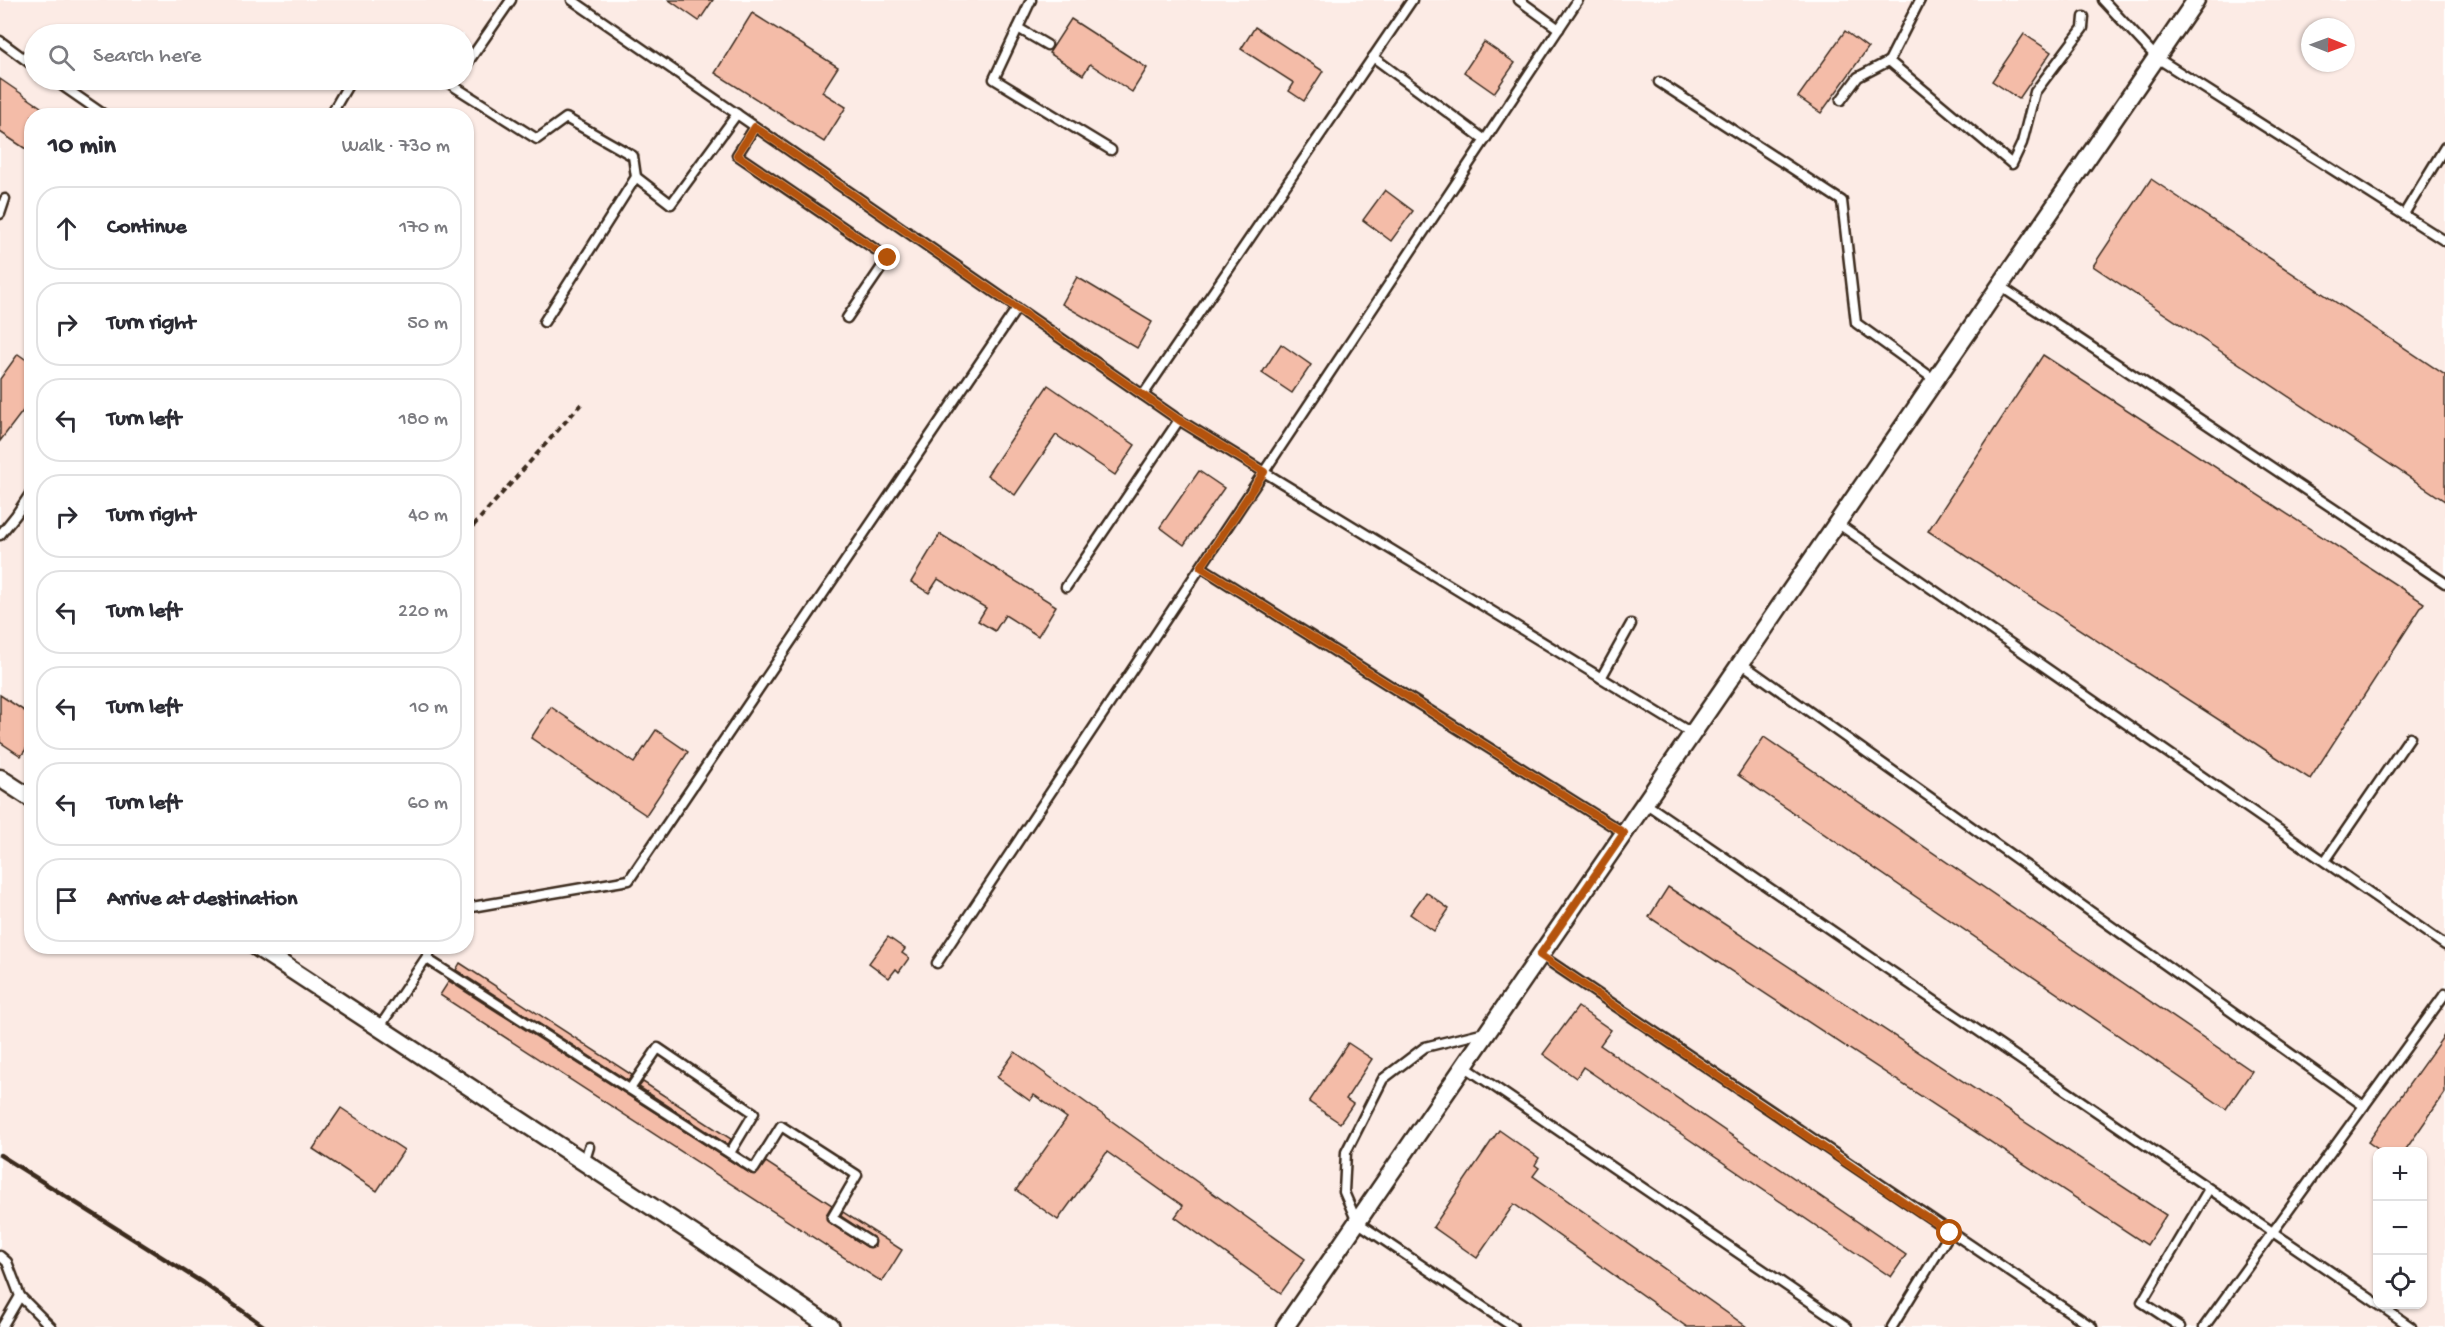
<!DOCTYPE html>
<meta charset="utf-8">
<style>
:root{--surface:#fff;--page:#f7f7f7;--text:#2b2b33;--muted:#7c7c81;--line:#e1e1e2}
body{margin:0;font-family:"Gochi Hand",sans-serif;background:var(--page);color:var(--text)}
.controls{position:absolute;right:18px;bottom:18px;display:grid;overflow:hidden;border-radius:12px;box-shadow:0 2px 4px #0004}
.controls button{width:54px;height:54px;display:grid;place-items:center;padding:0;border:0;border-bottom:2px solid var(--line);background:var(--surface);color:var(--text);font:30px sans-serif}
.compass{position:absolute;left:2301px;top:18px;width:54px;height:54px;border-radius:50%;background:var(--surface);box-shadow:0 2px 4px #0004;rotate:91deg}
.stop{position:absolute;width:18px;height:18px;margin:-14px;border:4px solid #b45309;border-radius:50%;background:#fff}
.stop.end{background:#b45309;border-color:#fff;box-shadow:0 2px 6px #0008}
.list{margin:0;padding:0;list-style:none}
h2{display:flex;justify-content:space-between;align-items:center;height:78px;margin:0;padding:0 24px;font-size:26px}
h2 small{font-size:20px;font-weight:400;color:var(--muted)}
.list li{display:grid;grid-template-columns:39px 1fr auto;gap:18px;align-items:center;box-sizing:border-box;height:84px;margin:0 12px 12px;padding:0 12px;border:2px solid var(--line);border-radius:24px}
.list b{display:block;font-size:22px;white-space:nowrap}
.list em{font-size:20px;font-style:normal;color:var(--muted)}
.icon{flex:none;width:33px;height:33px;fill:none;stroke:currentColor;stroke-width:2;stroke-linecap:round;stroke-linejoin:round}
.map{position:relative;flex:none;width:2445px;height:1327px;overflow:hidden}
.search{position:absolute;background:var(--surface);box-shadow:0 2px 4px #0004;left:24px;top:24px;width:450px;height:66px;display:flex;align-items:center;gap:15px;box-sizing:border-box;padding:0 21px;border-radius:33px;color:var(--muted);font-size:22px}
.panel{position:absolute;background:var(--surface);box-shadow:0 2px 4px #0004;left:24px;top:108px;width:450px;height:846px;border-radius:24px}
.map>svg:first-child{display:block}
.built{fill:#fcebe5;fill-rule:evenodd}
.building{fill:#f4bca8;stroke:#3b2a1e;stroke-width:1.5}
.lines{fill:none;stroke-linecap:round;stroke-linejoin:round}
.lane-casing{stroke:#3b2a1e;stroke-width:13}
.street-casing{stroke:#3b2a1e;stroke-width:21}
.path{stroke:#3b2a1e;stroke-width:4;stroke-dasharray:6 4.5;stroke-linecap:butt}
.lane{stroke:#fff;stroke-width:8}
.street{stroke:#fff;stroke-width:16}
.rail{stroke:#3b2a1e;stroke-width:4.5}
.route{stroke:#b45309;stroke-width:8}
</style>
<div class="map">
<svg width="2445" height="1327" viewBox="0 0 2445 1327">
<rect width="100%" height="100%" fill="#fff"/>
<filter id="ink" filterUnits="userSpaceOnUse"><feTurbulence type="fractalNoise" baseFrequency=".0167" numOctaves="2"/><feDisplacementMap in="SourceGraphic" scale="12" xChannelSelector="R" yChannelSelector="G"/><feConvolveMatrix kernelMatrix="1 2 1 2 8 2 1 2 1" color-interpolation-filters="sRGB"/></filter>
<g filter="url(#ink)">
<path class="built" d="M0,0H2445V1327H0ZM2310,27H2346V63H2310ZM34,34H464V80H34ZM32,116H466V946H32ZM2378,1152H2422V1304H2378Z"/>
<g class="building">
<path d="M669,0H713L699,21Z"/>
<path d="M752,13L838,67L822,92L846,107L824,142L715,73Z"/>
<path d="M1071,19L1147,68L1132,92L1090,64L1083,75L1049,53Z"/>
<path d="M1255,27L1323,71L1304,101L1289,91L1294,83L1241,49Z"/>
<path d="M1845,31L1868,48L1821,113L1798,97Z"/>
<path d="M2024,34L2051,52L2019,99L1992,81Z"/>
<path d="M1484,42L1515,63L1494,93L1464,72Z"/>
<path d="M0,79L54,116H32V153L0,132Z"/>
<path d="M2151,179L2445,375V501L2093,266Z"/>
<path d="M1385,190L1413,211L1391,241L1363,220Z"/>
<path d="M1077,277L1152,322L1137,348L1062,304Z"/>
<path d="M1281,344L1311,365L1292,393L1262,373Z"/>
<path d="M18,354L32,364V399L0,441V379Z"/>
<path d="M2043,355L2424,603L2310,779L1928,531Z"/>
<path d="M1048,385L1135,445L1115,475L1056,435L1015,495L987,475Z"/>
<path d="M1199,471L1224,488L1184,545L1160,527Z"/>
<path d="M940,534L1056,606L1038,636L1005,615L995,631L978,621L986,608L938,579L929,593L911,582Z"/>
<path d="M0,695L32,716V741L21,756L0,742Z"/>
<path d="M551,707L634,763L656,730L688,752L646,815L531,738Z"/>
<path d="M1764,737L2252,1071L2226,1109L1738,775Z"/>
<path d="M1668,887L2166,1215L2147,1245L1649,917Z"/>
<path d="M1426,892L1449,909L1434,931L1410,914Z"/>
<path d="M888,937L905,949L902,953L909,958L899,972L896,969L889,978L869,963Z"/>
<path d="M460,963L632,1075L628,1081L456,970Z"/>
<path d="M449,981L751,1174H757L766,1162L832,1205L826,1215L827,1221L867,1247L875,1246V1239L841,1216L843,1212L902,1250L882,1282L440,995Z"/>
<path d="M1578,1007L1611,1030L1600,1045L1906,1255L1891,1277L1583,1067L1576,1078L1543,1054Z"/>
<path d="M2445,1034V1093L2404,1152H2382L2368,1142Z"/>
<path d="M1348,1043L1372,1059L1346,1099L1353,1104L1340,1123L1309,1102Z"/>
<path d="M1015,1052L1305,1259L1281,1293L1175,1217L1183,1206L1107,1152L1058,1220L1016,1190L1067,1118L1034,1095L1030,1101L997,1077Z"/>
<path d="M643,1082L731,1139L728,1145L639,1087Z"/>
<path d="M341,1108L404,1150L377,1191L313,1149Z"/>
<path d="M1499,1130L1539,1158L1535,1165L1539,1168L1533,1176L1747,1327H1687L1514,1204L1477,1258L1433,1227Z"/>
</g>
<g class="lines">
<defs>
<g id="lane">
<path d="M572,0L1179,420L1693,734"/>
<path d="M1031,0L994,79L1111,150"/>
<path d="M1519,0L1559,29"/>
<path d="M1920,0L1889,61L2012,164L2022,143L2035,92L2083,28L2084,17"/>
<path d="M2103,0L2157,58L2445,241"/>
<path d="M1018,28L1047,45"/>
<path d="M0,41L34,66"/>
<path d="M1373,57L1485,140"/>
<path d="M464,68L511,0"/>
<path d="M54,80L106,116"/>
<path d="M444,80L537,139L566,118L633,156L636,177L544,322"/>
<path d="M1659,82L1842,201L1856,323L1935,380"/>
<path d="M1841,100L1858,77L1889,61"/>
<path d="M330,116L351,80"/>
<path d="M755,127L737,155L888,258L847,318"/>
<path d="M636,177L671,204L737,114"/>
<path d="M0,214L5,199"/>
<path d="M2404,214L2445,147"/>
<path d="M2000,286L2445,583"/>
<path d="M1143,395L1412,0"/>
<path d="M1837,523L2445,945"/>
<path d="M0,535L16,515L32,491"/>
<path d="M1201,567L1624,833"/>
<path d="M1066,587L1179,420"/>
<path d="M1741,663L2364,1106"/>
<path d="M1601,678L1631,624"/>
<path d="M1645,803L2378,1304"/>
<path d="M2325,861L2410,737"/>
<path d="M466,908L629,880L1017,308"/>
<path d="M1540,955L2092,1327"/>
<path d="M427,959L754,1169L781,1126L857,1175L832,1218L870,1242"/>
<path d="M937,963L1578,0"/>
<path d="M379,1028L434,946"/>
<path d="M1485,1032L1425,1047L1383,1079L1346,1152L1344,1192L1357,1222L1513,1327"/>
<path d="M1464,1066L1847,1327"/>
<path d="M630,1089L658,1048L754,1113L730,1153"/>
<path d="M584,1163L589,1147"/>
<path d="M0,1256L7,1262L20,1296L2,1327"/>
<path d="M20,1296L51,1327"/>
<path d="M2378,1304L2411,1327"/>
<path d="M1892,1327L1950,1233"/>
<path d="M2180,1327L2142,1302L2209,1189"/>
<path d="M2204,1327L2445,994"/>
</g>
<g id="street">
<path d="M0,778L32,799"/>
<path d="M255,946L698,1237L831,1327"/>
<path d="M1285,1327L2196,0"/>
</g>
</defs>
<use href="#lane" class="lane-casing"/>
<use href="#street" class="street-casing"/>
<path class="path" d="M466,534L582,403"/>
<use href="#lane" class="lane"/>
<use href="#street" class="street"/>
<path class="rail" d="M0,1155L203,1283L265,1327"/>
</g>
</g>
<g class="lines" filter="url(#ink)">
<path class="route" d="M888,258L737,155L755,127L1179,420L1264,472L1201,567L1624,833L1540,955L1950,1233"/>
</g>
</svg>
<div class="controls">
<button>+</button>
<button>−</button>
<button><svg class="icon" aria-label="locate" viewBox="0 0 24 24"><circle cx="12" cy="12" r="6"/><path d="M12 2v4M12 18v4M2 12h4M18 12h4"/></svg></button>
</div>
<svg class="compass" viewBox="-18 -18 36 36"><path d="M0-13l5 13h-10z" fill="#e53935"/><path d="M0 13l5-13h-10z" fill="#7c7c81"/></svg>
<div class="stop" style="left:1950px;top:1233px"></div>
<div class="stop end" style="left:888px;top:258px"></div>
<div class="search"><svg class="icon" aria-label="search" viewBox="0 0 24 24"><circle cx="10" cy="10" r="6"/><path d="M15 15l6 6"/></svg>Search here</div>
<section class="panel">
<h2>10 min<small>Walk · 730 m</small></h2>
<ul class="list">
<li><svg class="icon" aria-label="ahead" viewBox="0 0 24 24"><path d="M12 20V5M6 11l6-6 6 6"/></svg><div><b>Continue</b></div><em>170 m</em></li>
<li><svg class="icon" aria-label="right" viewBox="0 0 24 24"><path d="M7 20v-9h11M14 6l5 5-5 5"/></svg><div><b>Turn right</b></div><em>50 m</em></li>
<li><svg class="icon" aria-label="left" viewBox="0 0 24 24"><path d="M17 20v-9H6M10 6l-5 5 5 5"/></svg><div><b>Turn left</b></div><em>180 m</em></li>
<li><svg class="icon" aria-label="right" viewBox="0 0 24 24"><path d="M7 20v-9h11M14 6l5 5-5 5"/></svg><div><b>Turn right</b></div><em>40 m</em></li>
<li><svg class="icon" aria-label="left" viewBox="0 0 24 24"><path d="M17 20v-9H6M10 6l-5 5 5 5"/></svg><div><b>Turn left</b></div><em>220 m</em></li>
<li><svg class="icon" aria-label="left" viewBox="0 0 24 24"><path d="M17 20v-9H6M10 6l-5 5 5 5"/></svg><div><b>Turn left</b></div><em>10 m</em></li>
<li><svg class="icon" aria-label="left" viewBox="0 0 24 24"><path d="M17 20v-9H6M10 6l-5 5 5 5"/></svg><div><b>Turn left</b></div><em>60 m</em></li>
<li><svg class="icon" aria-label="arrive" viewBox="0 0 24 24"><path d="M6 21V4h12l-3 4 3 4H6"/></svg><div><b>Arrive at destination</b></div></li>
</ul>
</section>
</div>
